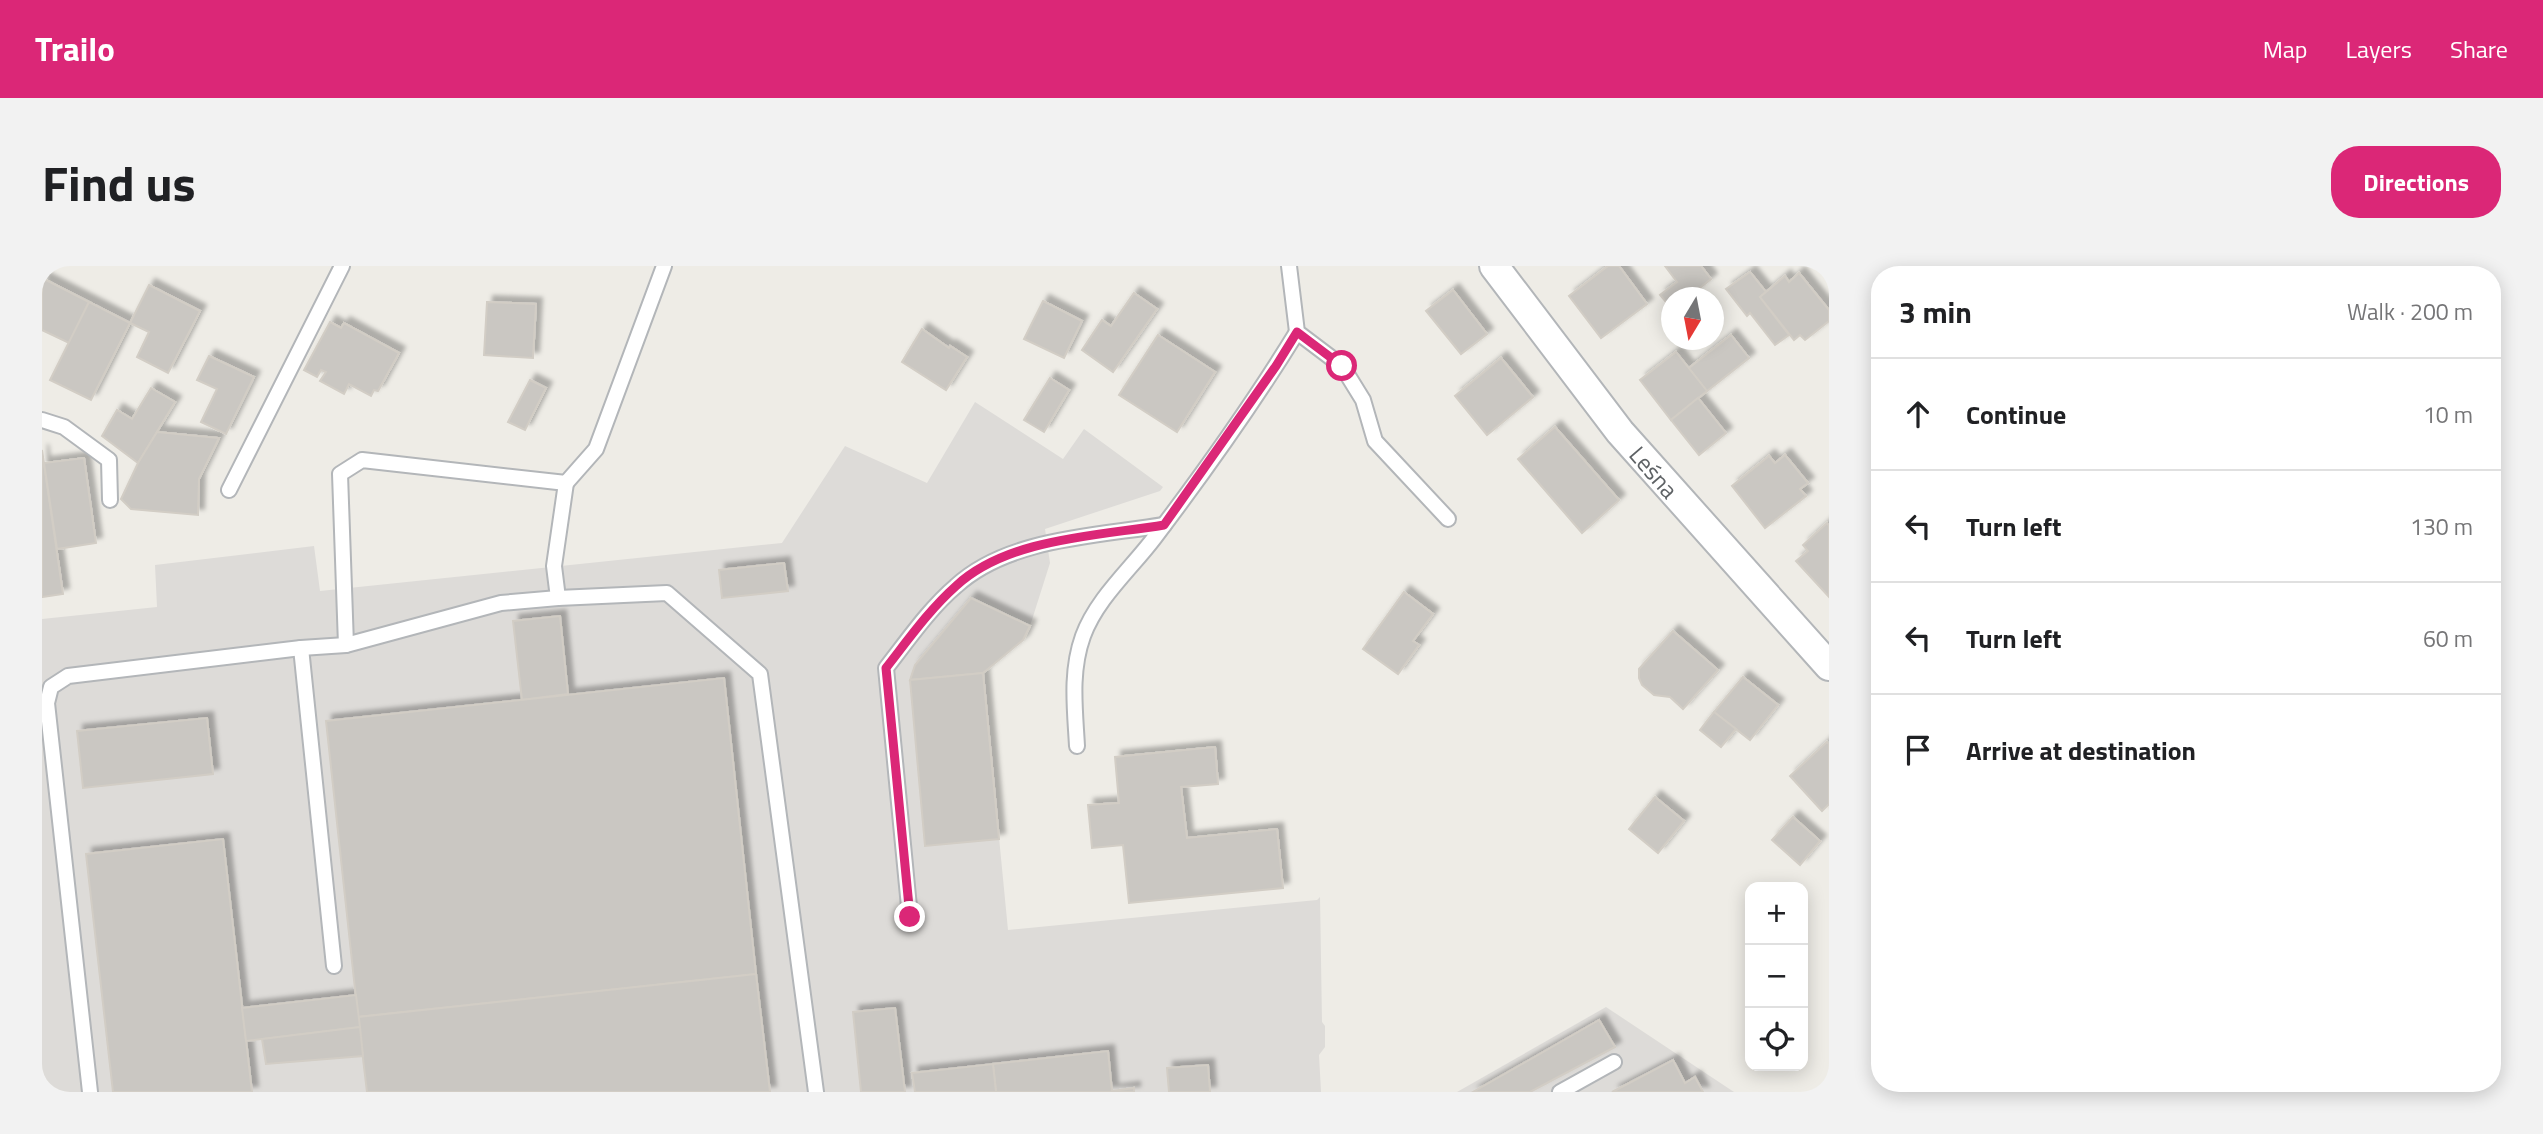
<!DOCTYPE html>
<meta charset="utf-8">
<style>
:root{--surface:#fff;--page:#f2f2f2;--text:#202124;--muted:#757577;--line:#e0e0e0;--accent:#db2777}
body{margin:0;font-family:"Titillium Web",sans-serif;background:var(--page);color:var(--text)}
.controls{position:absolute;right:21px;bottom:21px;display:grid;overflow:hidden;border-radius:14px;box-shadow:0 4px 18px #0003}
.controls button{width:63px;height:63px;display:grid;place-items:center;padding:0;border:0;border-bottom:2px solid var(--line);background:var(--surface);color:var(--text);font:35px sans-serif}
.compass{position:absolute;left:1619px;top:21px;width:63px;height:63px;border-radius:50%;background:var(--surface);box-shadow:0 4px 18px #0003;rotate:190deg}
.stop{position:absolute;width:21px;height:21px;margin:-16px;border:5px solid #db2777;border-radius:50%;background:#fff}
.stop.end{background:#db2777;border-color:#fff;box-shadow:0 2px 7px #0008}
.list{margin:0;padding:0;list-style:none}
h2{display:flex;justify-content:space-between;align-items:center;height:91px;margin:0;padding:0 28px;font-size:30px}
h2 small{font-size:23px;font-weight:400;color:var(--muted)}
.list li{display:grid;grid-template-columns:46px 1fr auto;gap:21px;align-items:center;box-sizing:border-box;height:112px;padding:0 28px;border-top:2px solid var(--line)}
.list b{display:block;font-size:26px;white-space:nowrap}
.list em{font-size:23px;font-style:normal;color:var(--muted)}
.icon{flex:none;width:38px;height:38px;fill:none;stroke:currentColor;stroke-width:2;stroke-linecap:round;stroke-linejoin:round}
.map{position:relative;flex:none;width:1787px;height:826px;overflow:hidden;border-radius:28px}
header{display:flex;align-items:center;gap:42px;box-sizing:border-box;height:98px;padding:0 35px;background:var(--accent);color:#fff}
header strong{font-size:33px}
nav{display:flex;gap:38px;margin-inline-start:auto;font-size:24px}
.intro{display:flex;align-items:center;justify-content:space-between;box-sizing:border-box;height:168px;padding:0 42px}
h1{margin:0;font-size:49px}
.button{padding:18px 32px;border-radius:28px;background:var(--accent);color:#fff;font-size:24px;font-weight:700}
main{display:flex;gap:42px;padding:0 42px}
aside{flex:1;background:var(--surface);border-radius:28px;box-shadow:0 4px 18px #0003}
.map>svg:first-child{display:block}
.industrial{fill:#dddbd8}
.building{fill:#cac7c2;stroke:#d2cdc5;stroke-width:2;filter:url(#shadow)}
.lines{fill:none;stroke-linecap:round;stroke-linejoin:round}
.service-casing{stroke:#b3b6b9;stroke-width:18}
.minor-casing{stroke:#b3b6b9;stroke-width:32}
.service{stroke:#fff;stroke-width:14}
.minor{stroke:#fff;stroke-width:28}
.route{stroke:#db2777;stroke-width:9}
.labels{text-anchor:middle;dominant-baseline:central;stroke-width:5;stroke-linejoin:round;paint-order:stroke}
.street-label{font-size:24px;fill:#5e6265;stroke:#fff}
</style>
<header>
<strong>Trailo</strong>
<nav><a>Map</a><a>Layers</a><a>Share</a></nav>
</header>
<div class="intro"><h1>Find us</h1><a class="button">Directions</a></div>
<main>
<div class="map">
<svg width="1787" height="826" viewBox="0 0 1787 826">
<defs>
<filter id="shadow"><feDropShadow dx="6" dy="-6" stdDeviation="2" flood-color="#0004"/></filter>
</defs>
<rect width="100%" height="100%" fill="#eeece6"/>
<g class="industrial">
<path d="M933,136L1021,193L1042,163L1121,221L1118,225L1003,263L1008,297L988,360L981,374L941,407L966,664L1275,634L1278,631L1280,756L1283,760V781L1277,789L1279,826H2L0,811V353L115,341L113,299L272,280L278,325L740,277L803,180L885,217Z"/>
<path d="M1564,741L1692,826H1415Z"/>
</g>
<g class="building">
<path d="M1566,0H1577L1605,38L1559,72L1527,30Z"/>
<path d="M1623,0H1659L1669,13L1645,32H1630V43L1618,29L1635,16Z"/>
<path d="M1708,6L1724,26L1718,31L1747,69L1733,79L1708,47L1705,50L1684,23Z"/>
<path d="M1757,7L1787,44V55L1763,74L1758,69L1752,74L1718,31L1743,10L1747,16Z"/>
<path d="M0,12L47,36L27,77L0,64Z"/>
<path d="M107,19L158,45L126,107L95,91L107,66L88,57Z"/>
<path d="M1411,24L1445,68L1419,88L1384,45Z"/>
<path d="M1092,27L1115,43L1071,106L1040,84L1060,54L1069,60Z"/>
<path d="M1001,35L1040,55L1022,92L982,73Z"/>
<path d="M47,36L88,57L49,134L8,114Z"/>
<path d="M445,36L494,38L491,92L442,89Z"/>
<path d="M288,56L299,62L302,57L357,87L336,125L332,124L329,130L307,118L302,128L278,115L284,106L279,104L275,111L262,104Z"/>
<path d="M880,63L907,82L908,80L925,91L904,124L860,96Z"/>
<path d="M1116,69L1173,106L1135,166L1077,129Z"/>
<path d="M1689,69L1707,92L1665,125L1647,102Z"/>
<path d="M1634,86L1665,125L1629,154L1598,114Z"/>
<path d="M167,90L212,111L184,168L159,156L175,123L155,114Z"/>
<path d="M1459,92L1491,131L1445,169L1413,130Z"/>
<path d="M1008,112L1027,124L1002,166L982,154Z"/>
<path d="M488,114L504,122L483,164L466,156Z"/>
<path d="M109,122L133,136L96,197L60,170L75,144L90,153Z"/>
<path d="M1656,132L1684,167L1657,189L1629,154Z"/>
<path d="M1513,161L1577,234L1540,267L1476,193Z"/>
<path d="M115,166L177,172L157,213L156,249L89,243L79,233L96,197Z"/>
<path d="M0,184L21,328L0,331Z"/>
<path d="M1743,189L1766,217L1758,223L1764,230L1723,262L1690,220L1727,190L1733,197Z"/>
<path d="M42,192L54,277L15,283L2,197Z"/>
<path d="M1785,257L1787,260V331L1754,295L1766,285L1761,279Z"/>
<path d="M742,297L746,325L680,332L677,304Z"/>
<path d="M1362,326L1391,348L1371,375L1377,379L1356,408L1321,383Z"/>
<path d="M929,332L988,360L981,374L941,407L868,414L873,399Z"/>
<path d="M518,350L526,428L480,434L471,355Z"/>
<path d="M1631,365L1676,404L1641,443L1628,431L1612,429L1600,419L1597,412V403Z"/>
<path d="M941,407L957,573L883,580L868,414Z"/>
<path d="M1701,411L1736,439L1708,474L1672,446Z"/>
<path d="M682,412L714,708L316,751L284,455Z"/>
<path d="M1672,446L1694,463L1679,481L1658,464Z"/>
<path d="M165,452L171,508L41,522L35,465Z"/>
<path d="M1785,476L1787,478V538L1780,545L1748,510Z"/>
<path d="M1173,481L1176,518L1139,521L1145,572L1235,563L1241,622L1087,637L1081,579L1050,582L1046,539L1077,537L1073,491Z"/>
<path d="M1613,531L1642,555L1616,587L1587,563Z"/>
<path d="M1751,551L1778,575L1758,599L1730,574Z"/>
<path d="M181,573L210,826H71L44,588Z"/>
<path d="M714,708L728,826H325L316,751Z"/>
<path d="M314,729L318,761L204,775L200,742Z"/>
<path d="M853,742L863,826H819L811,746Z"/>
<path d="M1557,754L1573,781L1488,826H1431Z"/>
<path d="M318,761L321,790L224,798L220,773Z"/>
<path d="M1066,785L1070,825L1092,822V826H954L951,798Z"/>
<path d="M1631,794L1643,817L1653,811L1661,826H1570Z"/>
<path d="M951,798L954,826H873L870,807Z"/>
<path d="M1166,799L1168,826H1127L1125,802Z"/>
</g>
<g class="lines">
<defs>
<g id="service">
<path d="M1247,0L1255,66L1300,100L1321,134L1333,175L1406,253"/>
<path d="M0,154L22,161L67,194L68,234"/>
<path d="M187,224L300,0"/>
<path d="M516,332L512,300L524,217"/>
<path d="M304,379L298,208L320,194L524,217L554,183L622,0"/>
<path d="M259,382L292,700"/>
<path d="M1035,480C1033,443 1028,406 1041,370C1055,332 1089,303 1113,271C1163,205 1212,136 1255,66"/>
<path d="M868,651L844,402C866,374 887,343 914,320C966,272 1055,270 1122,259"/>
<path d="M48,826L5,437L9,421L26,410L259,382L304,379L459,337L516,332L625,327L718,408L774,826"/>
<path d="M1518,826L1572,796"/>
</g>
<path id="minor" d="M1452,0L1578,166L1787,400"/>
</defs>
<use href="#service" class="service-casing"/>
<use href="#minor" class="minor-casing"/>
<use href="#service" class="service"/>
<use href="#minor" class="minor"/>
</g>
<g class="lines">
<path class="route" d="M868,651L844,402C866,374 887,344 914,320C966,272 1055,270 1122,259L1234,100L1255,66L1300,100"/>
</g>
<g class="labels">
<g class="street-label">
<text transform="translate(1612 206) rotate(49)">Leśna</text>
</g>
</g>
</svg>
<div class="controls">
<button>+</button>
<button>−</button>
<button><svg class="icon" aria-label="locate" viewBox="0 0 24 24"><circle cx="12" cy="12" r="6"/><path d="M12 2v4M12 18v4M2 12h4M18 12h4"/></svg></button>
</div>
<svg class="compass" viewBox="-18 -18 36 36"><path d="M0-13l5 13h-10z" fill="#e53935"/><path d="M0 13l5-13h-10z" fill="#757577"/></svg>
<div class="stop" style="left:1300px;top:100px"></div>
<div class="stop end" style="left:868px;top:651px"></div>
</div>
<aside>
<h2>3 min<small>Walk · 200 m</small></h2>
<ul class="list">
<li><svg class="icon" aria-label="ahead" viewBox="0 0 24 24"><path d="M12 20V5M6 11l6-6 6 6"/></svg><div><b>Continue</b></div><em>10 m</em></li>
<li><svg class="icon" aria-label="left" viewBox="0 0 24 24"><path d="M17 20v-9H6M10 6l-5 5 5 5"/></svg><div><b>Turn left</b></div><em>130 m</em></li>
<li><svg class="icon" aria-label="left" viewBox="0 0 24 24"><path d="M17 20v-9H6M10 6l-5 5 5 5"/></svg><div><b>Turn left</b></div><em>60 m</em></li>
<li><svg class="icon" aria-label="arrive" viewBox="0 0 24 24"><path d="M6 21V4h12l-3 4 3 4H6"/></svg><div><b>Arrive at destination</b></div></li>
</ul>
</aside>
</main>
